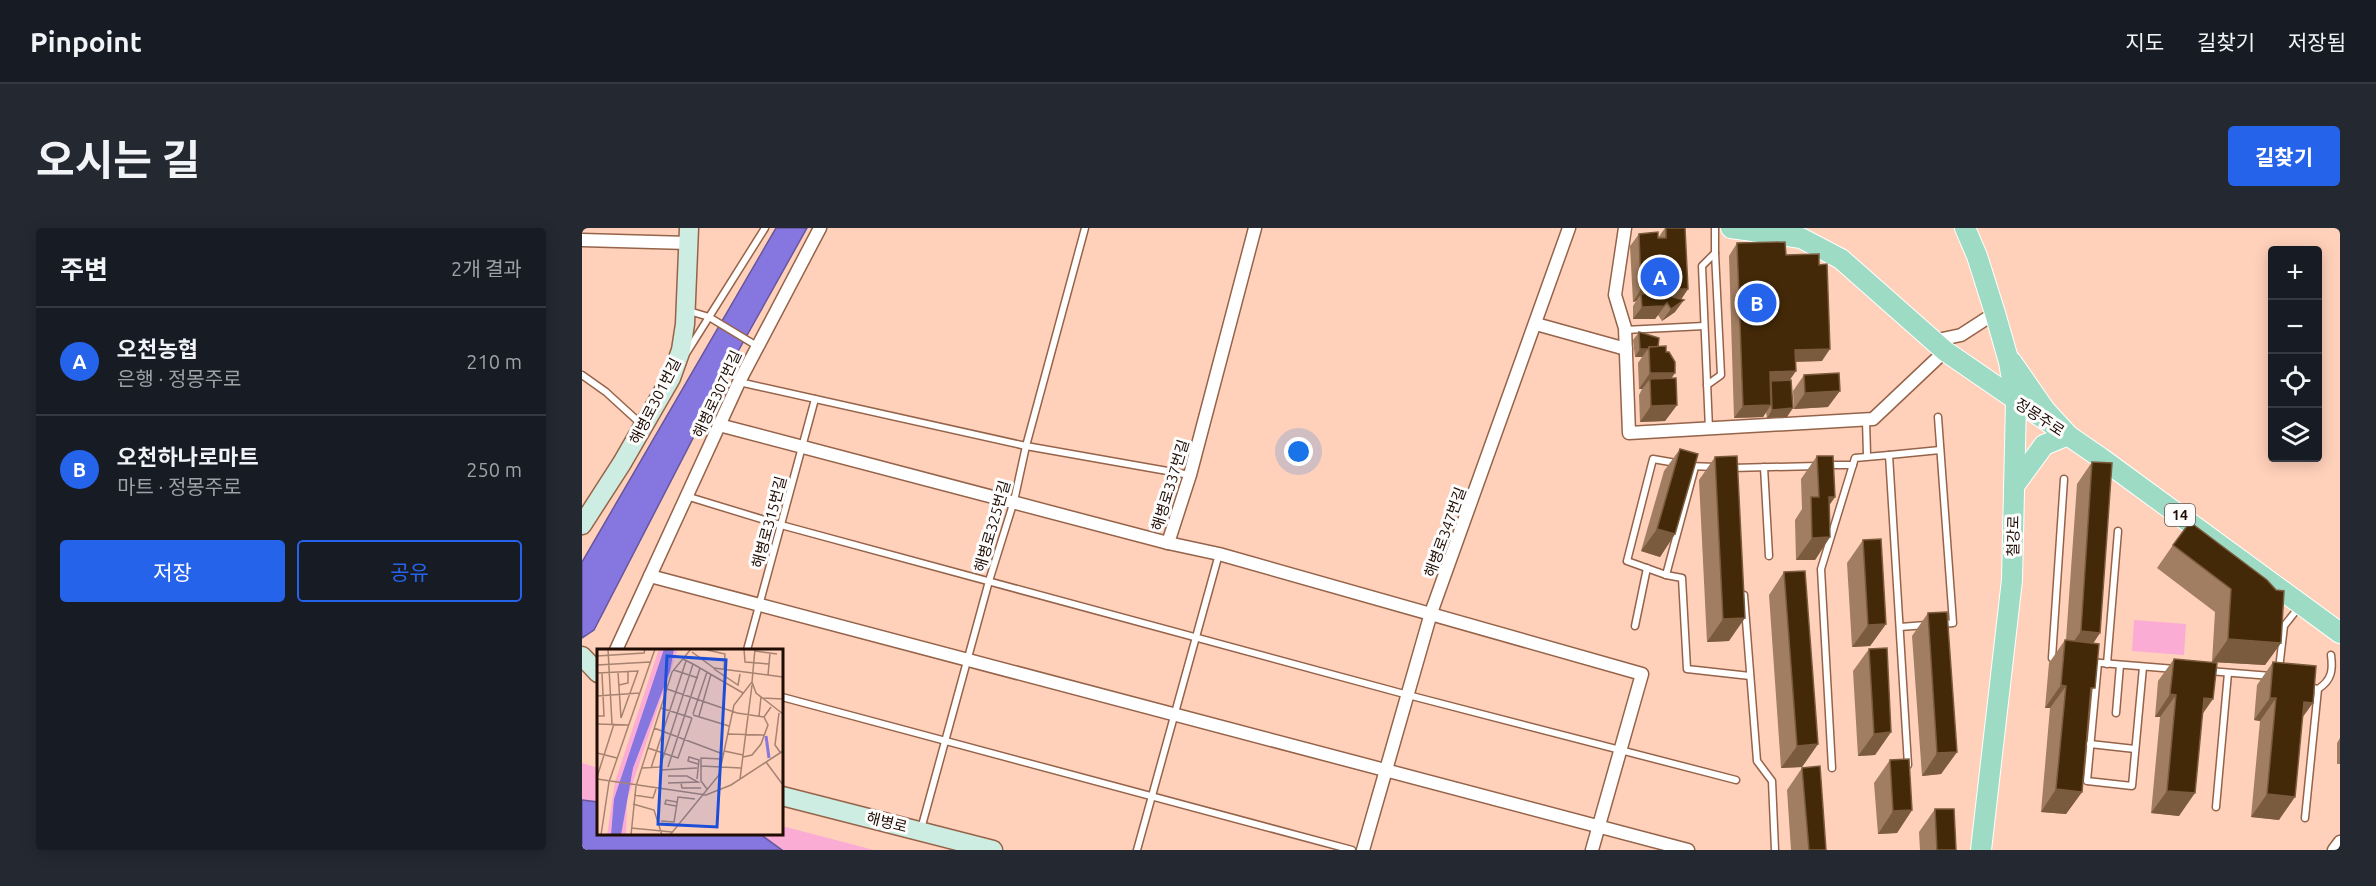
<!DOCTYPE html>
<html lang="ko">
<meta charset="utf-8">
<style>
:root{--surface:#171b24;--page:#242831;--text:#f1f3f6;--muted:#9ea1a6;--line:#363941;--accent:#2563eb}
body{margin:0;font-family:Ubuntu,"Noto Sans KR",sans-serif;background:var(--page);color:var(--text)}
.controls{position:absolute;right:18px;top:18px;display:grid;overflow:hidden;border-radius:6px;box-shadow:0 3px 15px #0003}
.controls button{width:54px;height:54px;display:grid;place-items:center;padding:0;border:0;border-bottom:2px solid var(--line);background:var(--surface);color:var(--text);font:30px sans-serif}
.you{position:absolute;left:717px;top:224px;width:21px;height:21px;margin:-15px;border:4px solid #fff;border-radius:50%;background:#1a73e8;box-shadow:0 0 0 9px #1a73e833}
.badge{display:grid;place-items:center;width:39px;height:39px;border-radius:50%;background:var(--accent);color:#fff;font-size:20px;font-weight:700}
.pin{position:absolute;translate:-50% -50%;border:3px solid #fff;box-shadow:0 2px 6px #0006}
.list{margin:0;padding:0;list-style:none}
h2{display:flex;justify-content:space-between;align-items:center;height:78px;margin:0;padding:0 24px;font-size:26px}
h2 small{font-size:20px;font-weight:400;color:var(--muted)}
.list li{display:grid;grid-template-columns:39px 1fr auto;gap:18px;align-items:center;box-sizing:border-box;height:108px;padding:0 24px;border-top:2px solid var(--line)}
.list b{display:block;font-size:22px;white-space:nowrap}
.list p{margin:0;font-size:20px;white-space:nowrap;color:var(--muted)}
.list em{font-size:20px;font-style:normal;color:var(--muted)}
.actions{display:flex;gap:12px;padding:18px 24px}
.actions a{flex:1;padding:14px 0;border:2px solid var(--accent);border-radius:6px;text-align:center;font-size:21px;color:var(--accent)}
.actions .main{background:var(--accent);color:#fff}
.icon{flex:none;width:33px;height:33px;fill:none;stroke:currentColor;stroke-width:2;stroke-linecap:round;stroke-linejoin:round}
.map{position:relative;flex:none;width:1758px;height:622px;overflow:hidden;border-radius:6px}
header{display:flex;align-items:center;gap:36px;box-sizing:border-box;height:84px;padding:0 30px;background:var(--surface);border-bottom:2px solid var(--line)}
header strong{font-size:28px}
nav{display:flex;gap:33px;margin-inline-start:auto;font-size:21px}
.intro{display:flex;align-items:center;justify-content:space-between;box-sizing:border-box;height:144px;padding:0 36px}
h1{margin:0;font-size:42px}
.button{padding:15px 27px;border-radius:6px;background:var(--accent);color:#fff;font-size:21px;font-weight:700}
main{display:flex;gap:36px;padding:0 36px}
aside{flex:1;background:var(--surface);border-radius:6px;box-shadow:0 3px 15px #0003}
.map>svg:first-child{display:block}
.green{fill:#fbacd4}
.water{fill:#8676df;stroke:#67569d;stroke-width:1.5}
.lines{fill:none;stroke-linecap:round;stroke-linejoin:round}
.lane-casing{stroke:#956349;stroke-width:9}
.street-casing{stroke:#956349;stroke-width:15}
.secondary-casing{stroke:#956349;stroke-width:21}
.primary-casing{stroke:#fff;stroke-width:22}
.lane{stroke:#fff;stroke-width:6}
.street{stroke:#fff;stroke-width:12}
.secondary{stroke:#ceede2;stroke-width:18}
.primary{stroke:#9ddbc5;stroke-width:20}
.wall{fill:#a17d61}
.shaded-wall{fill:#7b5b3d}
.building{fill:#432908;stroke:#7b5b3d;stroke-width:1.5}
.labels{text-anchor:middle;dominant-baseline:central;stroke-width:6;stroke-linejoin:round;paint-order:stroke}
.shield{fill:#fdfdfd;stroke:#62554f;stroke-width:1.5}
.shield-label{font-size:14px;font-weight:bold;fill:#200d04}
.street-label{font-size:15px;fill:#200d04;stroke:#fdfdfd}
.inset-river{fill:none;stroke:#8676df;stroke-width:3}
.inset-road{fill:none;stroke:#a68371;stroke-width:1.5}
.view{fill:#1d4ed8;fill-opacity:0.15;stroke:#1d4ed8;stroke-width:3}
.inset-edge{fill:none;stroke:#200d04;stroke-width:3}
</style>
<header>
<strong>Pinpoint</strong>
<nav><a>지도</a><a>길찾기</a><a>저장됨</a></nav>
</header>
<div class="intro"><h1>오시는 길</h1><a class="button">길찾기</a></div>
<main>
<aside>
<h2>주변<small>2개 결과</small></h2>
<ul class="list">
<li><span class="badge">A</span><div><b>오천농협</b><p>은행 · 정몽주로</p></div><em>210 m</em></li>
<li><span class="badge">B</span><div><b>오천하나로마트</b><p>마트 · 정몽주로</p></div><em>250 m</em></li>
</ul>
<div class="actions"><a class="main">저장</a><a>공유</a></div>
</aside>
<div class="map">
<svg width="1758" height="622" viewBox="0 0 1758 622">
<rect width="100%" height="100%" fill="#ffd1ba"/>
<g class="green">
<path d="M1552,392L1604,396L1602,427L1550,423Z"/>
<path d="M0,535L16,540V606H200V598L292,622H0Z"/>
</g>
<g class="water">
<path d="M194,0H225L154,127L12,402L0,410V334Z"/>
<path d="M0,572L16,574V606H178L200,622H0Z"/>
</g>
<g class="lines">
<defs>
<g id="lane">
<path d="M107,83L127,89L175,118"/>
<path d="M1043,102L1122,98"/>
<path d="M105,124L183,0"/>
<path d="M0,147L24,164L59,196"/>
<path d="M157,154L444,218L608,247"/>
<path d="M1125,157L1139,147L1133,25"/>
<path d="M1356,189L1371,395L1360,396"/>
<path d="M1284,192L1285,227"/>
<path d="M1127,201L1120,38L1133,25V0"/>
<path d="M1307,227L1358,222"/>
<path d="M1094,235L1071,231L1045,333L1084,347L1113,239"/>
<path d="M1245,237H1271"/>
<path d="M1107,238L1133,239"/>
<path d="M1182,239L1187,328"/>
<path d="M1149,240L1235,238"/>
<path d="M104,268L199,297L826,467L1154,552"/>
<path d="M1084,347L1100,350L1105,441L1168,448"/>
<path d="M1162,367L1175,533L1190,553L1193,622"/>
<path d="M1053,398L1065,340"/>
<path d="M1318,399L1344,397"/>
<path d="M165,422L233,171"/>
<path d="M1476,431L1470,430L1482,251"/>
<path d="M1507,434L1593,441"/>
<path d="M1516,435L1505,553L1550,558L1561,439"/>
<path d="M1525,436L1536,303"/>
<path d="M1697,441L1702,398L1717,379"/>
<path d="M1627,443L1689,448"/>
<path d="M1736,461C1750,452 1751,442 1749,427"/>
<path d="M200,469L770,622"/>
<path d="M1534,485L1538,437"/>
<path d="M1508,516L1553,521"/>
<path d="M1250,540L1239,341L1273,230L1307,227L1326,537"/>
<path d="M1634,579L1646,445"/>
<path d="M1723,590L1736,461L1726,459"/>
<path d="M339,601L407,353L432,273L444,218L503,0"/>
<path d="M555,622L637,326"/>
</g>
<g id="street">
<path d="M673,0L608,247L586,315L637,326L1060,446L1010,622"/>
<path d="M1043,0L1033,67L1043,100L1047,205L1291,191L1363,123"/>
<path d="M0,12L106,15"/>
<path d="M954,96L1044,121"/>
<path d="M1351,113L1379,107L1413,85"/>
<path d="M137,197L586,315"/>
<path d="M68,348L157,154L238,0"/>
<path d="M34,422L68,348L1106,622"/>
<path d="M781,622L849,385L987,0"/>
<path d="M1752,622L1758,614"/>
</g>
<g id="secondary">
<path d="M0,297L40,235L89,150L99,122L103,96L107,0"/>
<path d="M0,428L16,445"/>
<path d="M200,568L411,622"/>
</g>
<g id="primary">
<path d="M1149,0L1219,10L1259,31L1363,123L1519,230L1758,405"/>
<path d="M1383,0L1395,28L1413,85L1427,134L1434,174L1430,352L1399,622"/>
<path d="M1429,133L1463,182L1486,207L1462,217L1432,258"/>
</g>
</defs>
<use href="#lane" class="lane-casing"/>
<use href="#street" class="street-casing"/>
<use href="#secondary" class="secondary-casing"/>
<use href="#primary" class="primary-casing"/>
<use href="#lane" class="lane"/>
<use href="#street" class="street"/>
<use href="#secondary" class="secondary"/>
<use href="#primary" class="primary"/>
</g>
<g class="wall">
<path d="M1083,0H1103L1106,61L1099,71L1093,84L1080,93L1076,87L1073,91H1051V78L1054,73L1051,74L1048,18L1057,6L1076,10Z"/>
<path d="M1155,15L1204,27L1240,133L1213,134L1208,152L1205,189L1185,190L1184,184L1181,189L1152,190L1147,28Z"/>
<path d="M1057,104L1084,124L1095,177L1083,193L1058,194L1057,167L1060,161H1057L1056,135L1060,129H1053L1051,112Z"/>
<path d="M1222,147L1246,179L1212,181L1211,163Z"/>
<path d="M1098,221L1093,306L1078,329L1059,323L1082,243Z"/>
<path d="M1235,228L1253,269L1247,277L1248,309L1233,332H1214L1213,292L1220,281L1219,251Z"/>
<path d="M1133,229L1147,413L1125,414L1117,252Z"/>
<path d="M1510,234L1511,415L1509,466L1500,564L1484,586L1459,584L1468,480H1463L1467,435L1483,412H1484L1495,256Z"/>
<path d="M1281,312L1304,396L1288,418L1270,419L1265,335Z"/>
<path d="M1591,317L1694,362L1699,415L1683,437L1630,434L1633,384L1575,340Z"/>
<path d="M1202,344L1236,516L1220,539L1199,540L1187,367Z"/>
<path d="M1346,385L1375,524L1359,546L1340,548L1330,408Z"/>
<path d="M1287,421L1309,504L1293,527L1276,528L1271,443Z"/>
<path d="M1592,431L1621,486L1597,588L1569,585L1578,489H1573L1576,453Z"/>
<path d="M1691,434L1720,490L1697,592L1669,589L1678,493L1672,492L1675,457Z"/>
<path d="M1758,510V536H1755V515Z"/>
<path d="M1308,532L1330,582L1315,605L1296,606L1292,555Z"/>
<path d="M1220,540L1244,622H1209L1205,562Z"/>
<path d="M1353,581L1374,622H1338L1337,604Z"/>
</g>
<g class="shaded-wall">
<path d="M1059,61H1069L1060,73L1059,66L1054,73L1051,74Z"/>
<path d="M1091,61H1106L1098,73L1083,74Z"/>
<path d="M1102,72L1093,84L1080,93L1089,81Z"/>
<path d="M1085,75L1073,91H1051L1060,79Z"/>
<path d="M1058,121H1066L1060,129H1053Z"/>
<path d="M1248,121L1240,133L1204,134L1213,122Z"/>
<path d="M1214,143L1205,156L1189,153L1188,144Z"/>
<path d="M1068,145H1093L1082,161L1068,151L1060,161H1057Z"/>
<path d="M1258,163L1246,179L1212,181L1223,165Z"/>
<path d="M1095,177L1083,193L1058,194L1069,178Z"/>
<path d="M1189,177L1181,189L1152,190L1161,178Z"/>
<path d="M1211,180L1205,189L1185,190L1190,182Z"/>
<path d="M1247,269H1253L1237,292Z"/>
<path d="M1075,301L1093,306L1078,329L1059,323Z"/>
<path d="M1248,309L1233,332H1214L1230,310Z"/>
<path d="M1163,390L1147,413L1125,414L1141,391Z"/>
<path d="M1304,396L1288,418L1270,419L1286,397Z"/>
<path d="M1499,403L1518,405L1503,428L1483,426Z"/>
<path d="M1646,411L1699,415L1683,437L1630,434Z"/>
<path d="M1479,457L1484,458L1468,480H1463Z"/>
<path d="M1588,466L1594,467L1578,489H1573Z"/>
<path d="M1622,470L1631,471L1615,494Z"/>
<path d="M1688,470H1694L1678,493L1672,492Z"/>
<path d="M1722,474L1731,475L1715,497Z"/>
<path d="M1309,504L1293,527L1276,528L1292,506Z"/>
<path d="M1236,516L1220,539L1199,540L1215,518Z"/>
<path d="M1375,524L1359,546L1340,548L1355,525Z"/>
<path d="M1474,561L1500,564L1484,586L1459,584Z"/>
<path d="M1585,563L1613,565L1597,588L1569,585Z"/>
<path d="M1685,566L1713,569L1697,592L1669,589Z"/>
<path d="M1330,582L1315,605L1296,606L1311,583Z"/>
</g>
<g class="building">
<path d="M1084,0H1103L1106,61H1091V69L1102,72L1089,81L1085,75L1082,78L1060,79L1059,66L1069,65V61H1059L1057,6L1076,4V10H1084Z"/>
<path d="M1203,14L1204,27L1237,26V37L1245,36L1248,121L1213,122L1214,143L1188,144L1189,177L1161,178L1155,15Z"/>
<path d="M1057,104L1077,110L1076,119H1067L1066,121H1058Z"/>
<path d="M1084,118V124H1087L1093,134V145H1068L1067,119Z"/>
<path d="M1257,145L1258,163L1223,165L1222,147Z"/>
<path d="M1094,150L1095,177L1069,178L1068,151Z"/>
<path d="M1209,152L1211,180L1190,182L1189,153Z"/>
<path d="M1098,221L1116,226L1093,306L1075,301Z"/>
<path d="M1155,228L1163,390L1141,391L1133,229Z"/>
<path d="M1235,228H1251L1253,269H1247L1248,309L1230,310L1229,269H1237Z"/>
<path d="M1510,234L1530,235L1518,405L1499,403Z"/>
<path d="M1608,294L1685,352L1694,362L1702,363L1699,415L1646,411L1649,361L1591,317Z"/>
<path d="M1299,311L1304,396L1286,397L1281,312Z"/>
<path d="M1223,343L1236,516L1215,518L1202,344Z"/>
<path d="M1365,384L1375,524L1355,525L1346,385Z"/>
<path d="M1483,412L1517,416L1513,460H1509L1500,564L1474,561L1484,458L1479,457Z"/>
<path d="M1305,420L1309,504L1292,506L1287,421Z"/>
<path d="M1592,431L1635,435L1631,471L1622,470L1613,565L1585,563L1594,467L1588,466Z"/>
<path d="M1691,434L1734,438L1731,475L1722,474L1713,569L1685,566L1694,470H1688Z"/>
<path d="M1327,531L1330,582L1311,583L1308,532Z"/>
<path d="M1238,538L1244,622H1227L1220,540Z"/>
<path d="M1353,581H1372L1374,622H1355Z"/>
</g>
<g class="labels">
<rect class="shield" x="1583" y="276" width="30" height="22" rx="4.5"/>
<g class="shield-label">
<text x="1598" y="287">14</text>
</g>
<g class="street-label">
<text transform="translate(135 166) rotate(-65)">해병로307번길</text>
<text transform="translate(73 173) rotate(-63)">해병로301번길</text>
<text transform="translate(1458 189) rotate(33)">정몽주로</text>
<text transform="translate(588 257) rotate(-73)">해병로337번길</text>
<text transform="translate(187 294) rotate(-75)">해병로315번길</text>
<text transform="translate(410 298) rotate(-74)">해병로325번길</text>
<text transform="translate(863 304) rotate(-70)">해병로347번길</text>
<text transform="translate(1431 308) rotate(-89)">철강로</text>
<text transform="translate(305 594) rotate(14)">해병로</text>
</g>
</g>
<g transform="translate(15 421)">
<rect width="186" height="186" fill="#ffd1ba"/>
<path d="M62,0H81L30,151L29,186H10L18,133Z" fill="#fbacd4"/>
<path d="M67,0H77L73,22L36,119L24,186H14L17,150Z" fill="#8676df"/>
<path class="inset-river" d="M169,87L172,109"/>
<path class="inset-road" d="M11,0L15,75M106,0L128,5L127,21M147,0L148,13L172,15M158,2L180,5M95,3L117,19L186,28M0,7L47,4L48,0M96,15L146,44M0,16L53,13M117,20L141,36L143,25M77,21L101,29M21,23L24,69M0,24L41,22L24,69M171,26L173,4M155,33L159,44L186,65M22,36L31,34V22M70,40L140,64L167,68L174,58M0,47L43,44M165,49L186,50M64,59L95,69M182,64L178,96L183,103M96,65L110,23M96,66L132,77M0,67H7L5,24M102,67L114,25M162,67L164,48M0,75L32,76M57,79L126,105M130,85L168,86M51,99L81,109L95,69M127,102L146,106M0,104L20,109M146,108L155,106L164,95L171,76L167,68M169,113L186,136M104,117L144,119M71,118L103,19M45,119L63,118L96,15L86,10M54,119L89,12M63,121L100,119M0,128L17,75M0,130L109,146L134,136L186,102M100,130L102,111L92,108L91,112L101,115M143,130L155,36M12,133L58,0M71,134L101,133L90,127H71M84,134L85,139H104M39,137L75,23L94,0M110,140L104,132V109L125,110M37,146L56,149L59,140M36,155L57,161L65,186M79,157L68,155L69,151L80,153M64,172L77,173L81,148L98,150M34,179L75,183M4,186L12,133M34,186L39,137M73,186L122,126L137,56L155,33L158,0"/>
<path class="view" d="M70,7L129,11L120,178L61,175Z"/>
<rect width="186" height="186" class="inset-edge"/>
</g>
</svg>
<div class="controls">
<button>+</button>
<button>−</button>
<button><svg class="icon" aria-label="locate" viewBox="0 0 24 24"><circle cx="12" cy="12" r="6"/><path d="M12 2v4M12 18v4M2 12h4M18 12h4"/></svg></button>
<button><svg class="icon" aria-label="layers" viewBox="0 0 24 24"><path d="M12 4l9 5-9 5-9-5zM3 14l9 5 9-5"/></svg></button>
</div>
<div class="you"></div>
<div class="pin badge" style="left:1078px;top:49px">A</div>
<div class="pin badge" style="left:1175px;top:75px">B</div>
</div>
</main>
